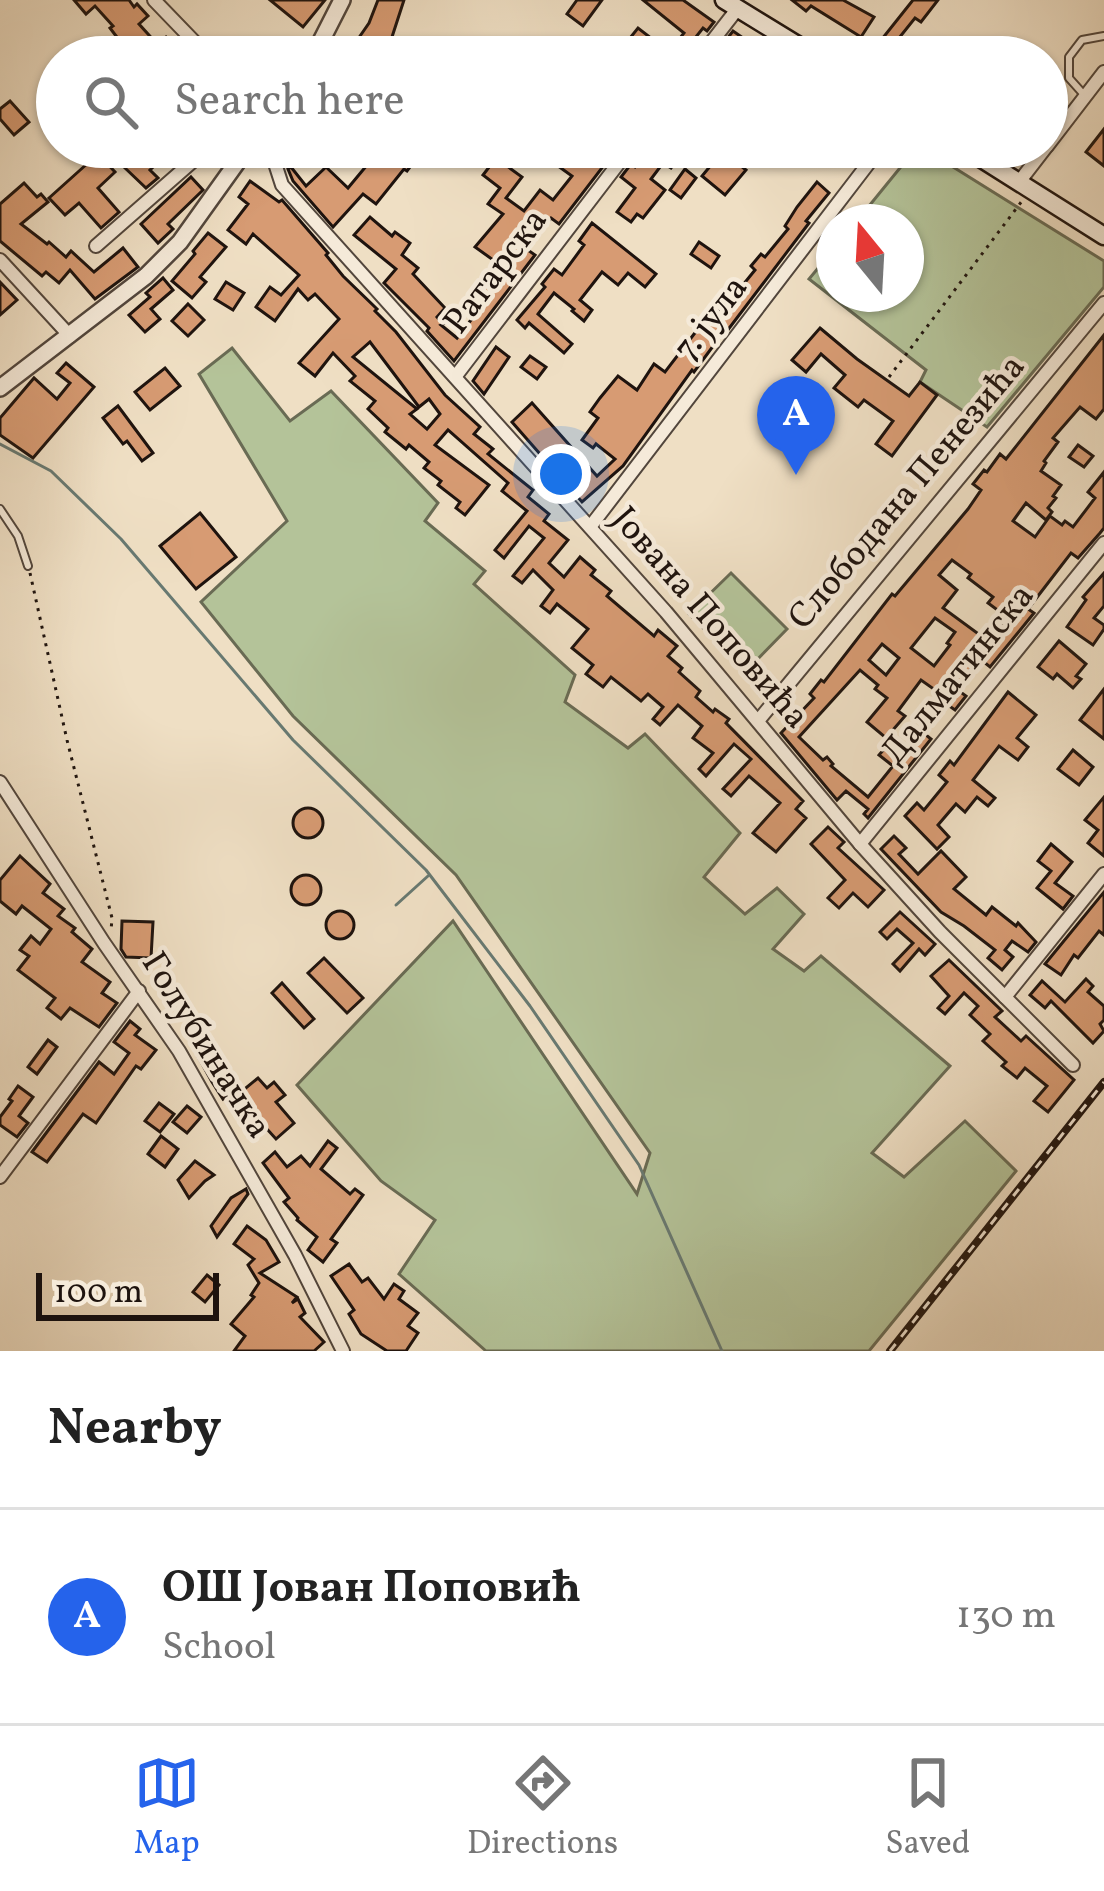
<!DOCTYPE html>
<meta charset="utf-8">
<style>
:root{--surface:#fff;--page:#f2f2f2;--text:#222;--muted:#767676;--line:#e0e0e0;--accent:#2563eb}
body{margin:0;font-family:Vollkorn,serif;background:var(--page);color:var(--text)}
.compass{position:absolute;left:816px;top:204px;width:108px;height:108px;border-radius:50%;background:var(--surface);box-shadow:0 3px 9px #0004;rotate:342deg}
.scale{position:absolute;left:36px;bottom:30px;width:183px;box-sizing:border-box;padding-left:12px;border:6px solid #1e130e;border-top:0;font-size:33px;line-height:42px;white-space:nowrap;color:#1e130e;-webkit-text-stroke:9px #f5ead9;paint-order:stroke}
.you{position:absolute;left:561px;top:474px;width:42px;height:42px;margin:-30px;border:9px solid #fff;border-radius:50%;background:#1a73e8;box-shadow:0 0 0 18px #1a73e833}
.badge{display:grid;place-items:center;width:78px;height:78px;border-radius:50%;background:var(--accent);color:#fff;font-size:39px;font-weight:700}
.pin{position:absolute;translate:-50% -99px;filter:drop-shadow(0 3px 6px #0008)}
.pin::after{content:'';position:absolute;top:63px;width:42px;height:36px;background:inherit;clip-path:polygon(0 0,100% 0,50% 100%)}
.list{margin:0;padding:0;list-style:none}
h2{display:flex;justify-content:space-between;align-items:center;height:156px;margin:0;padding:0 48px;font-size:51px}
h2 small{font-size:39px;font-weight:400;color:var(--muted)}
.list li{display:grid;grid-template-columns:78px 1fr auto;gap:36px;align-items:center;box-sizing:border-box;height:216px;padding:0 48px;border-top:3px solid var(--line)}
.list b{display:block;font-size:45px;white-space:nowrap}
.list p{margin:0;font-size:39px;white-space:nowrap;color:var(--muted)}
.list em{font-size:39px;font-style:normal;color:var(--muted)}
.icon{flex:none;width:66px;height:66px;fill:none;stroke:currentColor;stroke-width:2;stroke-linecap:round;stroke-linejoin:round}
.map{position:relative;flex:none;width:1104px;height:1351px;overflow:hidden}
.search{position:absolute;background:var(--surface);box-shadow:0 3px 9px #0004;left:36px;right:36px;top:36px;height:132px;display:flex;align-items:center;gap:30px;box-sizing:border-box;padding:0 42px;border-radius:66px;color:var(--muted);font-size:45px}
.sheet{height:372px;background:var(--surface)}
nav{display:flex;justify-content:space-around;align-items:center;box-sizing:border-box;height:168px;border-top:3px solid var(--line);background:var(--surface);font-size:33px;color:var(--muted)}
nav a{display:grid;justify-items:center;gap:6px}
nav .on{color:var(--accent)}
.map>svg:first-child{display:block}
.green{fill:#b4c399;stroke:#696b54;stroke-width:3}
.lines{fill:none;stroke-linecap:round;stroke-linejoin:round}
.stream{stroke:#687971;stroke-width:3}
.building{fill:#d79b73;stroke:#1e130e;stroke-width:3;fill-rule:evenodd}
.service-casing{stroke:#52463c;stroke-width:10}
.minor-casing{stroke:#52463c;stroke-width:16}
.tertiary-casing{stroke:#52463c;stroke-width:20}
.secondary-casing{stroke:#1e130e;stroke-width:21}
.path{stroke:#1e130e;stroke-width:3;stroke-dasharray:3 6;stroke-linecap:butt}
.service{stroke:#f5ead9;stroke-width:6}
.minor{stroke:#f5ead9;stroke-width:12}
.tertiary{stroke:#f5ead9;stroke-width:15}
.secondary{stroke:#f5ead9;stroke-width:16}
.rail-casing{stroke:#1e130e;stroke-width:8}
.rail{stroke:#f5ead9;stroke-width:3;stroke-dasharray:9;stroke-linecap:butt}
.labels{text-anchor:middle;dominant-baseline:central;stroke-width:9;stroke-linejoin:round;paint-order:stroke}
.street-label{font-size:36px;fill:#1e130e;stroke:#f5ead9}
</style>
<div class="map">
<svg width="1104" height="1351" viewBox="0 0 1104 1351">
<rect width="100%" height="100%" fill="#efdfc4"/>
<filter id="stains"><feTurbulence type="fractalNoise" baseFrequency=".00167" numOctaves="4"/><feColorMatrix values="0 0 0 0 .2 0 0 0 0 .09 0 0 0 0 .02 0 0 0 .5 -.17"/></filter>
<radialGradient id="worn" r=".72"><stop offset=".6" stop-color="#630" stop-opacity="0"/><stop offset="1" stop-color="#630" stop-opacity=".3"/></radialGradient>
<g class="green">
<path d="M917,147H921L1104,261V287L987,427L920,382L926,370L809,279L834,249V294H906V222H856Z"/>
<path d="M232,348L290,421L331,391L438,503L425,521L485,571L474,584L575,675L565,702L628,748L645,734L740,833L704,877L745,914L777,888L804,914L773,949L804,971L821,956L950,1066L872,1153L904,1177L965,1121L1016,1171L869,1351H486L399,1274L435,1220L381,1181L297,1085L453,921L637,1194L650,1153L456,875L293,716L201,602L287,521L199,374Z"/>
<path d="M731,573L787,629L746,671L689,614Z"/>
</g>
<g class="lines">
<g class="stream">
<path d="M0,444L51,471L121,539L293,740L426,870L530,1006L639,1165L722,1351"/>
<path d="M396,905L428,876"/>
</g>
</g>
<g class="building">
<path d="M74,0H129L134,7L137,4L148,16L139,24L157,44L166,37L185,57H132L110,28L113,26L95,6L86,14Z"/>
<path d="M270,0H325L303,27Z"/>
<path d="M378,0H404L391,40L379,57H352L363,42L358,39L369,23Z"/>
<path d="M577,0H602L583,26L567,14Z"/>
<path d="M643,0H683L714,22L707,31L703,28L680,57H653L630,38L638,28L669,52L684,33Z"/>
<path d="M792,0H843L874,17L861,37L811,6L806,11Z"/>
<path d="M913,0H938L921,22L915,18L895,43L913,57H884L874,49Z"/>
<path d="M733,31L746,40L733,57H713Z"/>
<path d="M10,101L29,122L14,135L0,119V109Z"/>
<path d="M1104,129V166L1086,152Z"/>
<path d="M143,147H192L177,161L169,152L150,170L158,178L146,188L125,168Z"/>
<path d="M307,147H329L321,164L303,156Z"/>
<path d="M382,147H421L410,161L413,163L407,171L404,169L376,204L363,194L333,227L293,181L288,169L291,167L306,186L326,167L348,188Z"/>
<path d="M554,147H618L559,224L551,218L525,248L535,255L454,361L427,331L429,328L384,283L396,269L354,235L370,217L392,236L395,232L410,243L402,255L418,268L413,274L445,308L437,317L443,324L441,325L457,338L488,298L479,291L491,275L488,273L496,262L475,247L503,214L488,204L500,188L483,175L496,158L522,177L506,198L524,211L540,190L553,200L572,176L547,158Z"/>
<path d="M650,147H687L671,168L663,163L651,179L665,190L643,218L637,214L631,222L617,212L635,188L621,177L631,164L635,167Z"/>
<path d="M726,147H747L735,161L746,170L725,195L702,176Z"/>
<path d="M98,154L115,172L98,188L119,212L101,228L79,203L65,215L49,198Z"/>
<path d="M685,169L696,178L681,198L670,190Z"/>
<path d="M191,177L203,190L168,224L173,229L158,243L141,224Z"/>
<path d="M250,181L279,202L282,200L328,253L326,255L343,276L377,309L375,311L396,332L445,395L480,427L474,434L493,449L488,454L533,490L528,497L549,514L544,521L568,540L549,563L564,577L580,557L595,570L591,575L611,591L607,596L654,636L658,630L677,646L668,656L682,668L679,672L700,691L696,697L713,712L715,709L729,719L726,723L803,801L796,809L806,818L776,852L753,833L780,803L749,776L731,796L723,789L751,759L734,744L706,776L699,769L713,753L693,738L702,726L678,705L660,725L653,719L663,707L648,694L641,701L611,677L603,687L586,674L593,665L572,648L588,629L557,604L550,613L541,606L553,590L533,570L522,583L513,576L544,538L529,526L504,558L495,550L527,511L502,491L508,483L448,430L435,445L489,485L465,515L456,508L460,502L438,485L441,481L424,468L429,462L409,445L406,449L385,432L388,428L368,409L375,401L350,381L355,376L333,353L315,376L299,363L339,319L315,294L308,300L298,289L275,321L256,307L270,287L281,295L299,275L253,234L246,244L228,230L248,204L239,197ZM370,342L419,407L429,399L440,414L427,429L410,414L417,409L353,357Z"/>
<path d="M817,182L829,193L806,221L809,223L724,335L722,334L694,372L692,370L623,466L582,502L512,422L532,403L597,476L615,459L596,444L593,448L582,440L598,418L590,412L600,398L618,376L637,390L654,364L665,372L701,325L706,329L724,304L718,300L730,285L738,291L755,270L751,266L761,254L765,257L788,229L785,226L797,207Z"/>
<path d="M24,183L37,197L41,194L48,202L21,224L47,244L49,242L66,257L71,251L94,272L123,248L138,267L95,299L70,270L59,283L46,272L42,276L0,241V204Z"/>
<path d="M592,223L656,274L645,287L628,273L618,285L602,272L580,300L592,310L584,321L572,311L574,309L554,293L538,314L572,344L564,353L529,323L525,328L517,320L545,287L542,284L554,269L562,275L584,245L579,241Z"/>
<path d="M208,233L226,247L200,277L206,282L192,298L172,281L195,254L193,251Z"/>
<path d="M699,242L719,256L711,268L691,254Z"/>
<path d="M163,278L173,290L151,309L160,319L145,332L129,315L150,297L146,293Z"/>
<path d="M0,282L17,300L0,315Z"/>
<path d="M226,282L244,293L233,310L215,299Z"/>
<path d="M188,304L204,320L188,336L172,321Z"/>
<path d="M820,328L857,359L909,396L920,382L937,395L892,456L876,444L893,421L864,400L858,407L834,388L845,375L821,354L806,372L792,360Z"/>
<path d="M1104,335V409L1096,419L1080,407L1053,438L1058,442L1044,461L1046,463L1041,471L1061,485L1053,496L1056,498L1048,508L1052,512L1046,520L1026,503L1013,521L1035,537L1050,516L1062,525L1065,521L1073,527L1095,498L1088,492L1104,472V528L1100,533L1078,558L1071,553L1028,609L1034,613L990,667L979,658L965,677L968,679L959,691L966,696L955,710L935,696L938,692L921,680L898,711L905,716L886,738L867,722L887,698L875,689L878,685L860,670L799,737L823,760L827,757L833,764L831,766L868,797L893,766L879,755L891,741L903,751L920,730L931,739L868,818L864,814L868,809L846,791L837,800L781,733L814,698L810,694L821,680L824,682L892,594L895,596L968,509L981,490L973,484L984,470L987,472L1000,454L1006,459ZM952,560L971,574L968,578L993,597L988,603L1007,617L988,641L943,608L957,590L939,575ZM935,618L955,632L947,643L950,645L934,666L911,648ZM882,644L899,658L886,675L869,660Z"/>
<path d="M496,347L509,357L484,394L473,381Z"/>
<path d="M530,356L546,367L537,379L521,367Z"/>
<path d="M66,363L94,387L33,458L0,435V418L34,378L57,399L70,383L57,373Z"/>
<path d="M165,368L180,386L150,410L135,392Z"/>
<path d="M118,406L153,453L142,461L127,441L123,444L103,418Z"/>
<path d="M1078,445L1093,456L1084,467L1069,457Z"/>
<path d="M200,513L236,557L196,589L160,546Z"/>
<path d="M1104,573V606L1094,618L1104,625V629L1093,645L1067,627L1086,600L1083,597Z"/>
<path d="M1059,641L1086,664L1076,676L1081,679L1073,688L1057,674L1053,679L1038,667Z"/>
<path d="M1104,689V739L1080,720Z"/>
<path d="M1008,692L1036,715L1017,738L1028,747L1018,760L999,746L973,780L995,798L988,806L977,797L965,812L956,804L938,825L949,837L937,849L905,816L917,803L924,810L947,782L939,775L950,761L954,765Z"/>
<path d="M1073,750L1093,767L1079,785L1058,769Z"/>
<path d="M1104,797V856L1088,843L1098,830L1085,820Z"/>
<circle cx="308" cy="823" r="15"/>
<path d="M828,827L844,842L838,848L884,890L868,907L853,893L839,908L828,898L845,880L811,844Z"/>
<path d="M894,836L906,848L899,854L918,874L941,851L966,877L954,889L986,915L992,907L1016,926L1018,923L1036,942L1028,952L1012,941L1005,950L1013,957L1002,970L988,958L995,950L964,926L941,912L881,849Z"/>
<path d="M1051,844L1072,862L1055,883L1073,896L1063,909L1037,888L1051,871L1038,861Z"/>
<path d="M20,856L50,884L43,893L64,909L58,916L75,928L72,932L92,949L82,962L110,982L102,993L117,1003L99,1027L70,1008L61,1019L47,1008L55,998L18,970L29,956L20,950L31,936L40,944L51,929L22,906L16,914L0,901V880Z"/>
<circle cx="306" cy="890" r="15"/>
<path d="M1104,892V935L1099,931L1078,958L1074,955L1061,975L1045,964Z"/>
<circle cx="340" cy="925" r="14"/>
<path d="M900,912L935,944L925,955L919,949L900,971L893,964L913,943L897,929L887,939L880,932Z"/>
<path d="M122,921L153,922L151,958L126,957L121,949Z"/>
<path d="M324,958L363,998L347,1013L308,973Z"/>
<path d="M949,960L1002,1011L995,1017L1021,1041L1026,1036L1074,1080L1048,1112L1034,1101L1047,1086L1025,1068L1017,1078L1002,1066L1006,1062L983,1041L990,1034L970,1015L978,1006L964,993L945,1014L938,1008L949,996L931,976Z"/>
<path d="M1086,979L1093,986L1088,992L1104,1006V1020L1100,1024L1104,1031L1093,1043L1051,1001L1045,1008L1030,995L1042,981L1065,1002Z"/>
<path d="M282,983L314,1019L304,1028L272,993Z"/>
<path d="M130,1021L140,1029L135,1035L156,1050L141,1069L136,1066L96,1123L83,1114L47,1162L32,1152L99,1062L114,1074L129,1053L114,1042Z"/>
<path d="M48,1040L57,1047L37,1074L28,1067Z"/>
<path d="M214,1042L226,1062L223,1064L241,1092L258,1078L267,1088L274,1082L285,1095L276,1102L294,1123L276,1139L267,1129L262,1133L230,1094L223,1099L212,1082L196,1053Z"/>
<path d="M18,1086L33,1097L19,1116L28,1123L17,1137L0,1125V1117L12,1101L9,1099Z"/>
<path d="M159,1103L174,1114L160,1132L145,1121Z"/>
<path d="M187,1106L201,1117L187,1133L173,1122Z"/>
<path d="M161,1136L178,1149L165,1167L148,1154Z"/>
<path d="M328,1141L337,1148L321,1169L350,1194L355,1189L363,1195L331,1239L337,1243L323,1262L308,1250L317,1237L297,1220L298,1218L284,1202L289,1198L263,1163L275,1152L287,1167L301,1156L310,1166Z"/>
<path d="M195,1161L214,1175L205,1181L189,1198L178,1180Z"/>
<path d="M246,1189L248,1194L217,1237L211,1226L231,1198Z"/>
<path d="M247,1226L266,1240L279,1262L260,1273L297,1297L292,1303L298,1299L305,1313L300,1317L324,1342L314,1351H234L245,1336L231,1324L254,1297L251,1295L259,1283L248,1265L254,1259L234,1244Z"/>
<path d="M349,1264L362,1282L368,1278L384,1299L394,1284L404,1291L399,1299L418,1313L408,1326L418,1333L406,1351H387L361,1334L349,1314L354,1310L331,1276Z"/>
<path d="M207,1275L219,1285L205,1302L193,1292Z"/>
</g>
<g class="lines">
<defs>
<g id="service">
<path d="M1086,97L1069,78V57L1082,40L1104,36"/>
<path d="M0,509L18,536L28,566"/>
</g>
<g id="minor">
<path d="M154,0L209,57"/>
<path d="M700,57L738,8"/>
<path d="M1047,146L1104,72"/>
<path d="M270,148L282,185L666,612L860,844L940,932L1073,1065"/>
<path d="M1019,182L1046,147"/>
<path d="M96,246L209,147"/>
<path d="M0,260L70,336"/>
<path d="M455,377L631,147"/>
<path d="M590,527L881,147"/>
<path d="M758,721L1104,303"/>
<path d="M0,782L104,943L179,1051L295,1255L343,1351"/>
<path d="M860,844L1104,543"/>
<path d="M1005,997L1104,874"/>
<path d="M0,1177L139,991"/>
</g>
<g id="tertiary">
<path d="M313,57L342,0"/>
<path d="M245,152L260,150L272,153"/>
<path d="M0,388L146,276L180,242L248,147"/>
</g>
<g id="secondary">
<path d="M724,0L817,57"/>
<path d="M963,147L1104,236"/>
</g>
</defs>
<use href="#service" class="service-casing"/>
<use href="#minor" class="minor-casing"/>
<use href="#tertiary" class="tertiary-casing"/>
<use href="#secondary" class="secondary-casing"/>
<g class="path">
<path d="M889,377L1022,201"/>
<path d="M30,573L67,740L112,918L111,931"/>
</g>
<use href="#service" class="service"/>
<use href="#minor" class="minor"/>
<use href="#tertiary" class="tertiary"/>
<use href="#secondary" class="secondary"/>
<defs>
<path id="rail" d="M890,1351L1104,1082"/>
</defs>
<use href="#rail" class="rail-casing"/>
<use href="#rail" class="rail"/>
</g>
<g class="labels">
<g class="street-label">
<text transform="translate(497 272) rotate(-53)">Ратарска</text>
<text transform="translate(712 319) rotate(-52)">7. јула</text>
<text transform="translate(908 493) rotate(-50)">Слободана Пенезића</text>
<text transform="translate(709 619) rotate(49)">Јована Поповића</text>
<text transform="translate(959 675) rotate(-51)">Далматинска</text>
<text transform="translate(205 1046) rotate(58)">Голубиначка</text>
</g>
</g>
<rect width="100%" height="100%" filter="url(#stains)"/>
<rect width="100%" height="100%" fill="url(#worn)"/>
</svg>
<svg class="compass" viewBox="-18 -18 36 36"><path d="M0-13l5 13h-10z" fill="#e53935"/><path d="M0 13l5-13h-10z" fill="#767676"/></svg>
<div class="scale">100 m</div>
<div class="you"></div>
<div class="pin badge" style="left:796px;top:475px">A</div>
<div class="search"><svg class="icon" aria-label="search" viewBox="0 0 24 24"><circle cx="10" cy="10" r="6"/><path d="M15 15l6 6"/></svg>Search here</div>
</div>
<section class="sheet">
<h2>Nearby<small></small></h2>
<ul class="list">
<li><span class="badge">A</span><div><b>ОШ Јован Поповић</b><p>School</p></div><em>130 m</em></li>
</ul>
</section>
<nav>
<a class="on"><svg class="icon" aria-label="map" viewBox="0 0 24 24"><path d="M3 6l6-2 6 2 6-2v14l-6 2-6-2-6 2zM9 4v14M15 6v14"/></svg>Map</a>
<a><svg class="icon" aria-label="directions" viewBox="0 0 24 24"><path d="M12 3l9 9-9 9-9-9zM9 14v-3h6M13 9l2 2-2 2"/></svg>Directions</a>
<a><svg class="icon" aria-label="saved" viewBox="0 0 24 24"><path d="M7 4h10v16l-5-4-5 4z"/></svg>Saved</a>
</nav>
